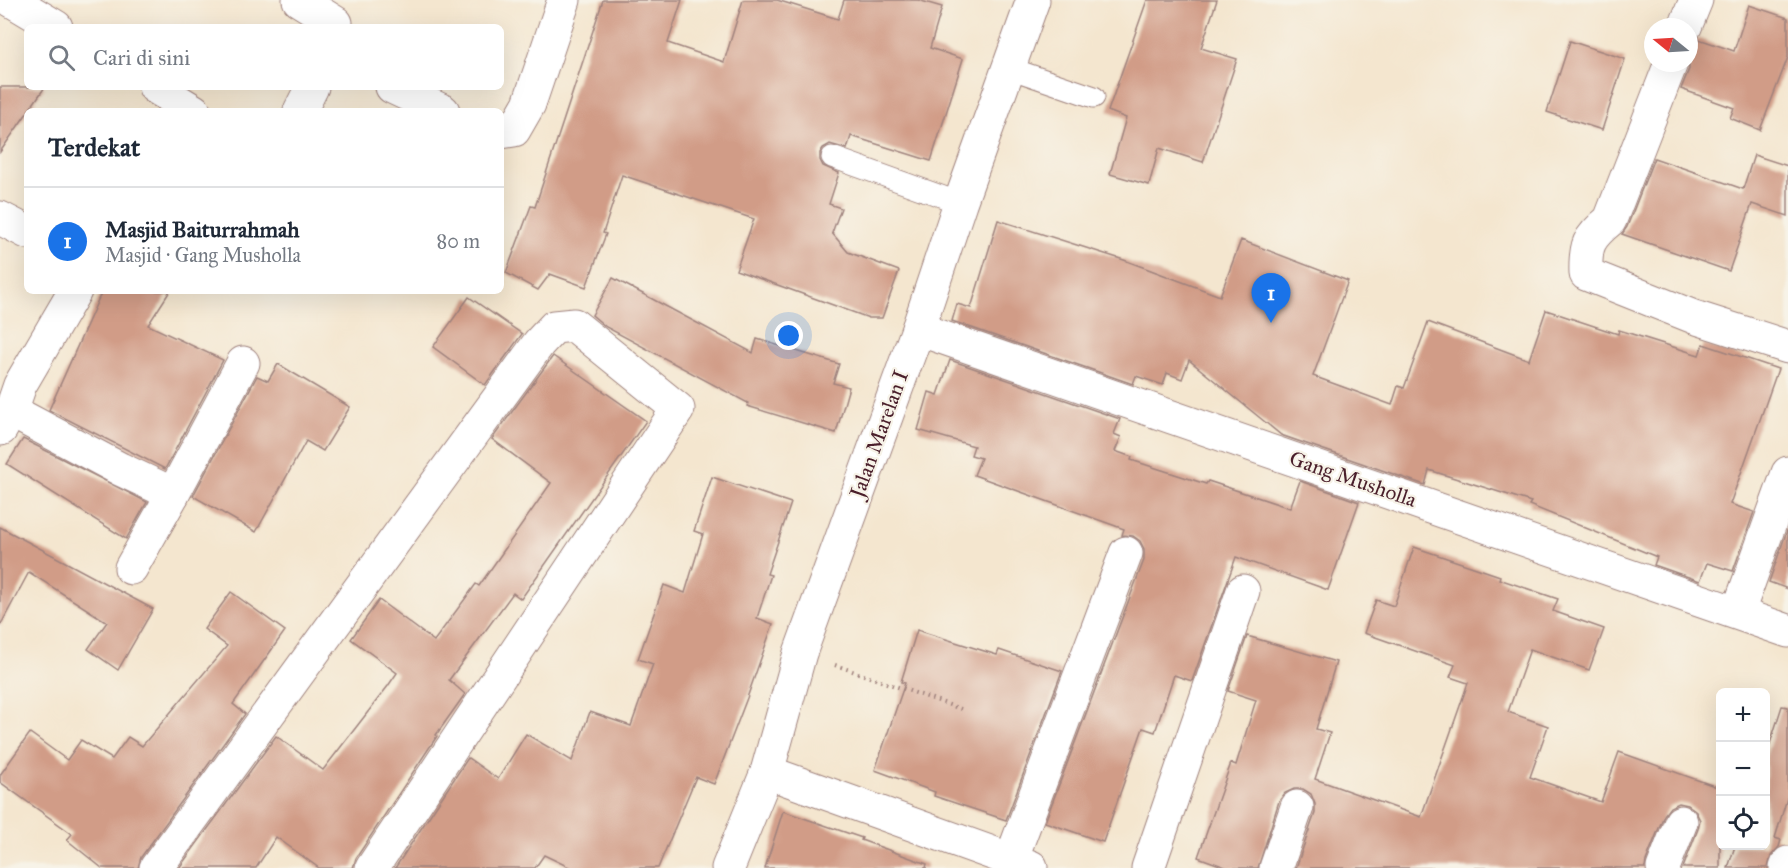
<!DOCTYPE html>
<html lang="id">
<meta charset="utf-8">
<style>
:root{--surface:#fff;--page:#f6f6f7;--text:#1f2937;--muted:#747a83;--line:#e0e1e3;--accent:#1a73e8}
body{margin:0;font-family:"IM FELL Great Primer",serif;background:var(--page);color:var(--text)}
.controls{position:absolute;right:18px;bottom:18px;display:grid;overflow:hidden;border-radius:9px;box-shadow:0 6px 24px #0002}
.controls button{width:54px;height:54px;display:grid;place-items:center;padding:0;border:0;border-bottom:2px solid var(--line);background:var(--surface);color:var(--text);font:30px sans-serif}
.compass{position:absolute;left:1644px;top:18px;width:54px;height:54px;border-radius:50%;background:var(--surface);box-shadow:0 6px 24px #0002;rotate:288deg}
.you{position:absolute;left:789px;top:336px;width:21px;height:21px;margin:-15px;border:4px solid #fff;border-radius:50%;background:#1a73e8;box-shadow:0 0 0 9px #1a73e833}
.badge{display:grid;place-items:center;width:39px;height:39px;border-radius:50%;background:var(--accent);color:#fff;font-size:20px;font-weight:700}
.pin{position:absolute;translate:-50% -50px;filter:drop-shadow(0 2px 3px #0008)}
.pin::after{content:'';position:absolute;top:32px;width:21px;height:18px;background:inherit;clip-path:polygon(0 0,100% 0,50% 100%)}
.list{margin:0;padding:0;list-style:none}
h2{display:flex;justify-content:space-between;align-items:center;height:78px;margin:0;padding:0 24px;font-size:26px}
h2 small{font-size:20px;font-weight:400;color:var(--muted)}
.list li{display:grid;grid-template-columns:39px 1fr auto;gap:18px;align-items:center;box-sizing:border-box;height:108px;padding:0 24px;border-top:2px solid var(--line)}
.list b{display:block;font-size:22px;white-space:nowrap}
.list p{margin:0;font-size:20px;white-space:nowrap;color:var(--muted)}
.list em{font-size:20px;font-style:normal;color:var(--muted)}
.icon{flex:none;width:33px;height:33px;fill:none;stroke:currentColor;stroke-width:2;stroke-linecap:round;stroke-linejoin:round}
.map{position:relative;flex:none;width:1788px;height:868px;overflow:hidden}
.search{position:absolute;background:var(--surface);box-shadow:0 6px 24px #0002;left:24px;top:24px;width:480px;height:66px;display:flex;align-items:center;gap:15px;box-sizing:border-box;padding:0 21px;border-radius:9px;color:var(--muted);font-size:22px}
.panel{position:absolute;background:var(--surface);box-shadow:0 6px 24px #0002;left:24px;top:108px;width:480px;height:186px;border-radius:9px}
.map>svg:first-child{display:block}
.building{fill:#d19c87}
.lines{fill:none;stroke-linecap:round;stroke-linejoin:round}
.service-casing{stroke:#9f827d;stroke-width:23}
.minor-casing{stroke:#9f827d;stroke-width:35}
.path{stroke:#9f827d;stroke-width:4;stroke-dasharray:1.5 4.5;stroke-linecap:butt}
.service{stroke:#fff;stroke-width:21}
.minor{stroke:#fff;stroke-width:33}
.labels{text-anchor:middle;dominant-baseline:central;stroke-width:4.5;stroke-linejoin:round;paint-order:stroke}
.street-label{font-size:21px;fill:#4a1f2b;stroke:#f7f3e8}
</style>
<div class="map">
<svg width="1788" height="868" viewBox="0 0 1788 868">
<rect width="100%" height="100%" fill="#f7f3e8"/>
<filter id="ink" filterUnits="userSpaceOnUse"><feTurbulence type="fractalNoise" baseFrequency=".0167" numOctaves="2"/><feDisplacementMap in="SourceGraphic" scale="12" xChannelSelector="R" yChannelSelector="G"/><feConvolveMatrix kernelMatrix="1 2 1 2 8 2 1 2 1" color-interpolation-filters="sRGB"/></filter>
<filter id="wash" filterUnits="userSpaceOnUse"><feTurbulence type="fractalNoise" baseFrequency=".008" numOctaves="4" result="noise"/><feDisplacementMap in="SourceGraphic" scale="24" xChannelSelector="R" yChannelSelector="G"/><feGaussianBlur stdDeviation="1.35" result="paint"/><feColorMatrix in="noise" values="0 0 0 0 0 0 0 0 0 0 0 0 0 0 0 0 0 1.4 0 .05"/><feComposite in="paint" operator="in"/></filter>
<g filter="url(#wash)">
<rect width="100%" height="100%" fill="#f4e6cf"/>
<g id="blocks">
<g class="building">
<path d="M603,0H682L668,43L724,62L743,0H777L838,19L844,0H918L942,7L930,48L963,59L931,161L851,136L847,149L830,144L823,148L820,153V160L823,166L839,173L829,204L841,208L832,233L848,252L899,271L882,318H869L736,270L754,219L622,175L603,233L606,234L586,287L550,274L538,290L506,273L531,206L535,207Z"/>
<path d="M1147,0H1217L1201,48L1237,59L1203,162L1159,148L1149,185L1110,174L1126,118L1108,111Z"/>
<path d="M1749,5L1788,18V57L1760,130L1730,118L1734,108L1681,89L1689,69V45L1699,39L1734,51Z"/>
<path d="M1570,41L1625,59L1602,130L1547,112Z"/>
<path d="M0,87H45L0,152Z"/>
<path d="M1754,155L1788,166V216L1752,204L1729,271L1622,234L1627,227L1654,158L1743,189Z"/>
<path d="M998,220L1124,260L1220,296L1241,240L1348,281L1313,376L1392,405L1398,386L1404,388L1428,322L1529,360L1546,310L1618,334L1619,330L1699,355L1703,344L1778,369L1730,504L1754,512L1733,571L1707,563L1700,581L1654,565L1657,557L1529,505L1531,502L1429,470L1425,485L1281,435L1189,360L1182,379L1167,373L1163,385L1136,376L1133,384L952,321L957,304L971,308Z"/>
<path d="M613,278L753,353L757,339L839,364L833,383L849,387L836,433L747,406L748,403L606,327L592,315Z"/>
<path d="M102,291H170L148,325L223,360L165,469L49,410Z"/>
<path d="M469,297L522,334L485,385L433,347Z"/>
<path d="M553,356L646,421L521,599L513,593L449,680L465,694L436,735L437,736L356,858L353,868H319L276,837L256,868H179L276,736L323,770L388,686L397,673L351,639L379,600L434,641L476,584L479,586L551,483L492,439Z"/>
<path d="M950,360L1120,419L1114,434L1121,437L1115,451L1132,457L1131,460L1206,484L1208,481L1290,508L1300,481L1359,502L1328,590L1236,557L1192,681L1174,675L1155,732L1143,728L1103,842L1045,822L1144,560V549L1140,541L1133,536L1122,535L1124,529L974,475L981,458L971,455L974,446L918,430L929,392L938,395Z"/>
<path d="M278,364L350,407L323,451L306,441L256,532L193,496L257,376L268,381Z"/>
<path d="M23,439L147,502L126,539L7,464Z"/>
<path d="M712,477L791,503L767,574L771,575L757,618L773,624L747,698L714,784L696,777L658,868H571L544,855L535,868H395L468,758L498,779L526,734L572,761L590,712L631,726L653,664L638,659L664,585L685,593L703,534L694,531Z"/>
<path d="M0,527L153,609L118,670L88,649L107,622L29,572L0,626Z"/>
<path d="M1788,528V589L1769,582Z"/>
<path d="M1414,547L1500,576L1499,579L1558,599L1553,611L1604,629L1589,670L1530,649L1508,712L1548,726L1530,777L1601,802L1619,752L1720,788V868H1683L1698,829L1700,820L1695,810L1688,805L1679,803L1670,807L1664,815L1646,861L1645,868H1296L1315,813V804L1311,794L1303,789H1294L1285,793L1279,801L1258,868H1228L1198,857L1231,763L1236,765L1256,700L1228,691L1247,636L1336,662L1316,729L1330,733L1315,779L1421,817L1468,683L1450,677L1455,665L1364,633L1376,600L1394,606Z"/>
<path d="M231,592L285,631L233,704L245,714L141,857L138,868H102L67,840L72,834L0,782V775L30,733L67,760L81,740L112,759L128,737L142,746L227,646L204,629Z"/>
<path d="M917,630L997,655L999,650L1062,671L1006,820L934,796L935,792L875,770L905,683L901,682Z"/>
<path d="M1782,706L1788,707V795L1775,838L1781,840L1779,847L1771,856L1768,868H1728L1735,846H1766V756Z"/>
<path d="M783,811L862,838L861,840L927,864L926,868H765Z"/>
</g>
</g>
</g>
<g filter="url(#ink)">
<use href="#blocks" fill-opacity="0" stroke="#9f827d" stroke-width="1.5"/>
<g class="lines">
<defs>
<g id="service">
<path d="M1009,68L1094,97"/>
<path d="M832,157L960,203"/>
</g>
<g id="minor">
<path d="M11,0L56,27"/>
<path d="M299,0L336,23"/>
<path d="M1685,27L1696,0"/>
<path d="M1671,63L1610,220C1588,238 1585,245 1586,274L1694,317L1788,347"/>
<path d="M155,87L194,111"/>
<path d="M392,87L443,111"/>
<path d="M300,111L312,87"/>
<path d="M501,132L514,130L529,104L564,0"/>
<path d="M0,218L27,232"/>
<path d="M918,329L1788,631"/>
<path d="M11,411L120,469L173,494"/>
<path d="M1,429L11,411L20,385L75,291"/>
<path d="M131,568L173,494L243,363"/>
<path d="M1738,612L1788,473"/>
<path d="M767,772L1031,867"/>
<path d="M156,868L539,343L554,327L574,325L678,409L372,868"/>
<path d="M728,868L767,772L800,653L918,329L960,203L1033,0"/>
<path d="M1008,868L1126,553"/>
<path d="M1148,868L1243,591"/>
<path d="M1276,868L1297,807"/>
<path d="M1663,868L1681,822"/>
<path d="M1786,868L1788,863"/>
</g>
</defs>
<use href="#service" class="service-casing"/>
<use href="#minor" class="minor-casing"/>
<path class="path" d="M835,665L961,709"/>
<use href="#service" class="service"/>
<use href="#minor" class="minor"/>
</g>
</g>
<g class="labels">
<g class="street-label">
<text transform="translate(879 434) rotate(-70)">Jalan Marelan I</text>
<text transform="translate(1353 479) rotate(19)">Gang Musholla</text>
</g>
</g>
</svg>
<div class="controls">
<button>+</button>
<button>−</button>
<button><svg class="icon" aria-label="locate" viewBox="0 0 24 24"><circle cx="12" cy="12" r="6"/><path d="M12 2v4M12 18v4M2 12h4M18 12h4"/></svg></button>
</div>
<svg class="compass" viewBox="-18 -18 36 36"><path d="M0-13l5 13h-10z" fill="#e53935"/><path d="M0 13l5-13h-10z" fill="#747a83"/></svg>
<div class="you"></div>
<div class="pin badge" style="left:1271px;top:323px">1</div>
<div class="search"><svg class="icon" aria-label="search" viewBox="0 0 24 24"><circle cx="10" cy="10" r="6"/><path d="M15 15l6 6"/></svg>Cari di sini</div>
<section class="panel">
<h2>Terdekat<small></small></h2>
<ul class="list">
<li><span class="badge">1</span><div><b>Masjid Baiturrahmah</b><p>Masjid · Gang Musholla</p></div><em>80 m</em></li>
</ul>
</section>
</div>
